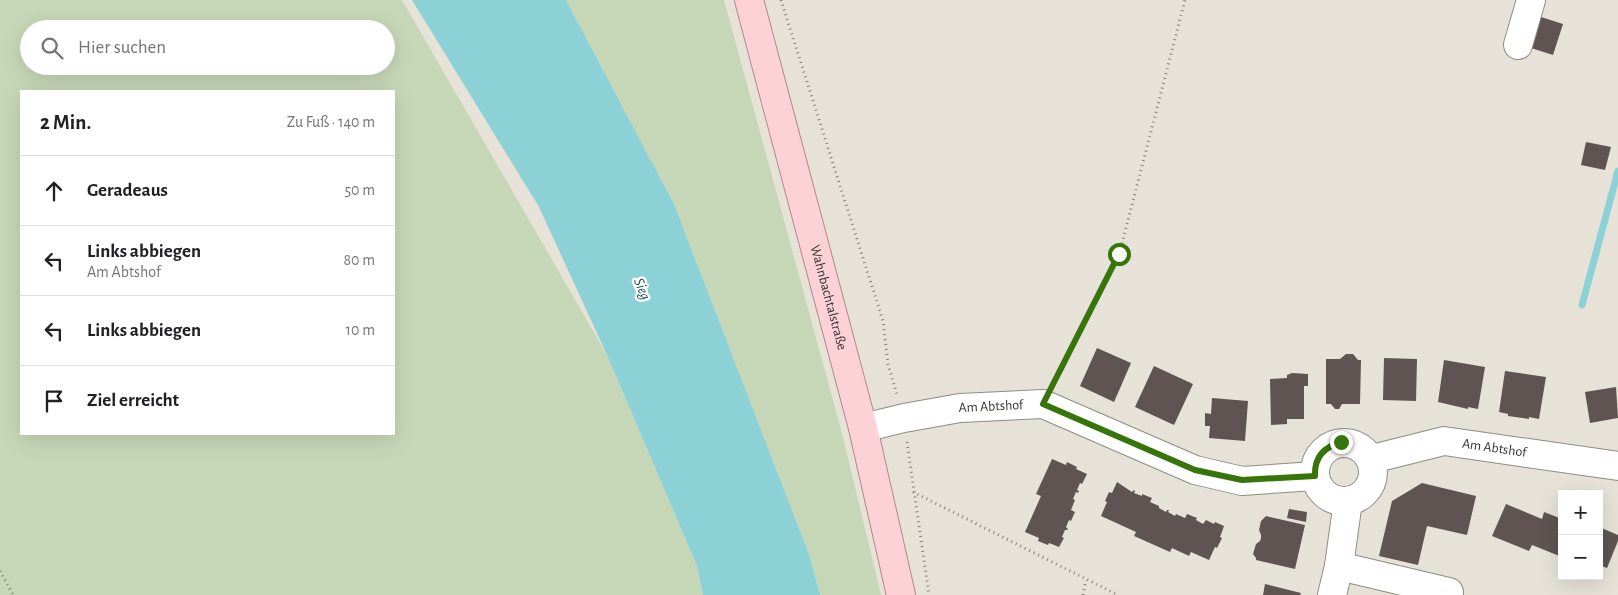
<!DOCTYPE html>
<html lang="de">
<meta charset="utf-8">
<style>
:root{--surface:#fff;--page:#f2f2f2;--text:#202124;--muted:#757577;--line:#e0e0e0}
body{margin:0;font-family:"Alegreya Sans",sans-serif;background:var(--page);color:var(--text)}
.controls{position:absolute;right:15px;bottom:15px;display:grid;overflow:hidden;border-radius:0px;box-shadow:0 5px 20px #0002}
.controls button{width:45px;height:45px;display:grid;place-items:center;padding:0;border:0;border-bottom:1px solid var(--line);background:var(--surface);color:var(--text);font:25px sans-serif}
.stop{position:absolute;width:15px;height:15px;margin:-11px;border:4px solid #377409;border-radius:50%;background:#fff}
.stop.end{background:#377409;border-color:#fff;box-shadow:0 1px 5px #0008}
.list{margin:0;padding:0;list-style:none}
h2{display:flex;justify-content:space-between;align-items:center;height:65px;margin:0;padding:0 20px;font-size:21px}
h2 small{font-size:16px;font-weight:400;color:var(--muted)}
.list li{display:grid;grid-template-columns:32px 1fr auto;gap:15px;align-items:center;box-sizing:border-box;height:70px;padding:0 20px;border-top:1px solid var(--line)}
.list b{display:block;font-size:19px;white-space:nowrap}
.list p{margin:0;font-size:16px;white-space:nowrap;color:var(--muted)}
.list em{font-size:16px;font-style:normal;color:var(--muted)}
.icon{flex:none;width:28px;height:28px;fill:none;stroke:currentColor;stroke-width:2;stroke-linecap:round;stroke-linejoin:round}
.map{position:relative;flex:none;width:1618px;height:595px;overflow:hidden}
.search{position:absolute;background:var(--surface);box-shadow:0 5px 20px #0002;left:20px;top:20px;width:375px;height:55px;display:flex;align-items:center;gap:12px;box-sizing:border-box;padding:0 18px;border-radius:28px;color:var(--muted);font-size:19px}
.panel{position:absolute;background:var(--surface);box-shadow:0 5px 20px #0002;left:20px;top:90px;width:375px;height:345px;border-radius:0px}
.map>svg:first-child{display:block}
.green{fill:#c6d7b7;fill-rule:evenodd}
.water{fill:#8cd1d6}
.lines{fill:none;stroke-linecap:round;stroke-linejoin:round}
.stream{stroke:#8cd1d6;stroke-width:7}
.building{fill:#5f5451}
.minor-casing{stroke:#908c83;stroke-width:30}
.major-casing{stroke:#b4868b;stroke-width:30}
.path{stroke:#84827b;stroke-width:3;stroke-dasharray:1 4;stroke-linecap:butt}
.minor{stroke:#fff;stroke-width:28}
.major{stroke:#fcd2d7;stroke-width:28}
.route{stroke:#377409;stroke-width:6}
.labels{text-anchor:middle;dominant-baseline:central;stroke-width:5;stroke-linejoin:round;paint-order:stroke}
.street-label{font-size:14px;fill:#32312d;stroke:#fff}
.water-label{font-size:15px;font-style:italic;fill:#155155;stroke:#fff}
</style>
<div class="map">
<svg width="1618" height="595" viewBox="0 0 1618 595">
<rect width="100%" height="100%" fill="#e6e2d7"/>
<g class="green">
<path d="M0,0H402L607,355L697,566L703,595H0ZM29,29H386V66H29ZM21,91H394V434H21Z"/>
<path d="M566,0H724L843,437L881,595H820L810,557L674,204Z"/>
</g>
<path class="water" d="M412,0H566L674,204L810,557L820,595H703L697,566L607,355L539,207Z"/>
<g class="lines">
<path class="stream" d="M1582,305L1618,171"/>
</g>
<g class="building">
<path d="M1541,17L1563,24L1553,55L1531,48Z"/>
<path d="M1586,142L1611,147L1605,170L1581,165Z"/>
<path d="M1097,348L1131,363L1114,402L1080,386Z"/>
<path d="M1346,354H1353L1358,360H1361L1360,404H1342L1339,409H1335L1331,404H1326V359H1340Z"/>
<path d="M1384,358L1417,359L1416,401L1383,400Z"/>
<path d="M1444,360L1485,367L1478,409L1468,407V409L1438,402Z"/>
<path d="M1154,366L1193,384L1174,425L1135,407Z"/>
<path d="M1505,371L1546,377L1539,419L1529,417V419L1508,416V414L1499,412Z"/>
<path d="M1292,373L1308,374V386H1304V419H1287V424L1271,425L1270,379L1287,378V375Z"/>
<path d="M1616,387L1618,418L1590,423L1585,392Z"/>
<path d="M1212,398L1248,401L1245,441L1209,438L1210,426H1205V413L1211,414Z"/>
<path d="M1052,459L1066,465L1067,462L1077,467L1076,469L1087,474L1082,484L1080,483L1077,490L1079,491L1078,493L1076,492L1073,499L1075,500L1071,510L1075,512L1071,521L1069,520L1066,527L1068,529L1067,530H1065L1062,537L1064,538L1059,547L1049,543L1048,545L1038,541L1039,538L1025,532L1041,496L1036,494Z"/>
<path d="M1117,482L1132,492L1134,490L1135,491L1134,493L1142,496V494L1152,498L1150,502L1159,506V508L1166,512L1167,510H1169L1168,512L1175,516L1176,514L1185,518L1187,514L1197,518L1196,520L1203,524L1206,520L1214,524L1215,522L1224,526L1220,537L1222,538L1217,548L1215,547L1209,560L1191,552L1189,556L1172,548L1170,552L1134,536L1136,532L1101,516L1107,502L1105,501L1109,492L1112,493Z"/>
<path d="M1422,483L1476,496L1467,535L1427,526L1418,565L1379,556L1392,501Z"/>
<path d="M1506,504L1542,519L1544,512L1562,519V557L1532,545L1529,551L1492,536Z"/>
<path d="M1289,509L1307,512L1306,522L1287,518Z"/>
<path d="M1266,516L1305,525L1295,569L1256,560V558L1253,554L1256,544L1260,541L1261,538V535L1259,530L1261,521Z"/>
<path d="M1599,527L1618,535V541L1607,568L1599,565Z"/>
<path d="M1265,584L1301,593L1300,595H1263Z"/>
</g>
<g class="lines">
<defs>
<g id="minor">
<path d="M1518,45L1531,0"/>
<path id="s1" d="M863,428L904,418L960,408L1043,404L1195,470L1242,481L1315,476"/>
<circle cx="1344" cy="472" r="29"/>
<path id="s2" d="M1372,459L1444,441L1618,466"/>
<path d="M1339,566L1449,592"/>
<path d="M1332,595L1339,566L1348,501"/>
</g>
<g id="major">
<path id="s3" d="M749,0L863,428L901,595"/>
</g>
</defs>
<use href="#minor" class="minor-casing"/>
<use href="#major" class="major-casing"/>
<g class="path">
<path d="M781,0L883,321L888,364L897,395"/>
<path d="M1055,383L1119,255L1185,0"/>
<path d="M907,442L929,595"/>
<path d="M913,492L1118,595"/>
<path d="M0,571L13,595"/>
<path d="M1083,595L1086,580"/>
</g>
<use href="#minor" class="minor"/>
<use href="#major" class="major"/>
</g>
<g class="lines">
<path class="route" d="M1119,254L1043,404L1195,470L1242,480L1315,476C1314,458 1324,447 1341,442"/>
</g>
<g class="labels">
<g class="street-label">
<text stroke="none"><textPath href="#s3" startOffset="308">Wahnbachtalstraße</textPath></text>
<text stroke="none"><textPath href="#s1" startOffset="130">Am Abtshof</textPath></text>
<text stroke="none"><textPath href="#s2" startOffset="125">Am Abtshof</textPath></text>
</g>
<g class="water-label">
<text transform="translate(642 289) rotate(69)">Sieg</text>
</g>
</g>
</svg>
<div class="controls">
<button>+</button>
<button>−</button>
</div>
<div class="stop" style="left:1119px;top:254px"></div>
<div class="stop end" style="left:1341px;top:442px"></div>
<div class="search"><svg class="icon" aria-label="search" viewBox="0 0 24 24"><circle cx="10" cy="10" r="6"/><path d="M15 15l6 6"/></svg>Hier suchen</div>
<section class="panel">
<h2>2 Min.<small>Zu Fuß · 140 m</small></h2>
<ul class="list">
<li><svg class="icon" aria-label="ahead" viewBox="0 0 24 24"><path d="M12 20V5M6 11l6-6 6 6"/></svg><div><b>Geradeaus</b></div><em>50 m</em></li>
<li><svg class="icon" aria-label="left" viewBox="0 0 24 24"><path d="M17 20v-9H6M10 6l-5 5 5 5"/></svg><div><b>Links abbiegen</b><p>Am Abtshof</p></div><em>80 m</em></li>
<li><svg class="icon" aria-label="left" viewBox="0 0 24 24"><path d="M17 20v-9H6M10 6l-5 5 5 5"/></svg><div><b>Links abbiegen</b></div><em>10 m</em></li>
<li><svg class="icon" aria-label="arrive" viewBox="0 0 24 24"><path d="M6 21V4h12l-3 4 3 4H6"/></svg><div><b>Ziel erreicht</b></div></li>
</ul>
</section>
</div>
